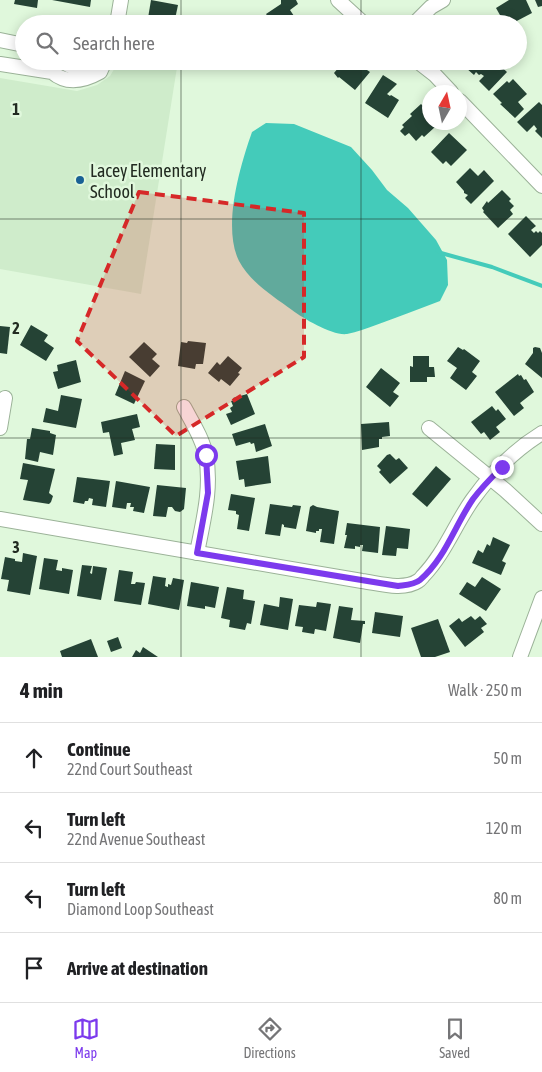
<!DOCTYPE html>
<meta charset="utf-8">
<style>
:root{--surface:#fff;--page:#f2f2f2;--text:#202124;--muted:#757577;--line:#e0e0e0;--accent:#7c3aed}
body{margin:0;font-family:"Asap Condensed",sans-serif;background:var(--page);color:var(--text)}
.compass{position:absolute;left:422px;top:85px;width:45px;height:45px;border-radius:50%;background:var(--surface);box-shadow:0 2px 12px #0003;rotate:9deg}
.stop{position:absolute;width:15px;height:15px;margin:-11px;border:4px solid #7c3aed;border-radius:50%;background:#fff}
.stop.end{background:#7c3aed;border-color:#fff;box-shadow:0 1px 5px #0008}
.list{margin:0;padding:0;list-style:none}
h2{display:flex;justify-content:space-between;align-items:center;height:65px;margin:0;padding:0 20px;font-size:21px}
h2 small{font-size:16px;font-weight:400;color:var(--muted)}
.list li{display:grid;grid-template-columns:32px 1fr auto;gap:15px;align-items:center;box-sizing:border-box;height:70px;padding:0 20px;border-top:1px solid var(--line)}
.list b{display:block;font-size:19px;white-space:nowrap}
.list p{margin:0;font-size:16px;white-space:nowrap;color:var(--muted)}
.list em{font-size:16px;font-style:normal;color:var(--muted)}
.icon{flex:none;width:28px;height:28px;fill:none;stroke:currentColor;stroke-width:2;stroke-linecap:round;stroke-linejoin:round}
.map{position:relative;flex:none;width:542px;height:657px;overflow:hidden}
.search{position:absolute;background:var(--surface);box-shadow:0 2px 12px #0003;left:15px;right:15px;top:15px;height:55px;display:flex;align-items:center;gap:12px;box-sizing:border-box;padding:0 18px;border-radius:28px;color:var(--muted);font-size:19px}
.sheet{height:345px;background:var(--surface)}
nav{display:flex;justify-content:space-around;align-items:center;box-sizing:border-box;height:70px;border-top:1px solid var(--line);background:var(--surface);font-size:14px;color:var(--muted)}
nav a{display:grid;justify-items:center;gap:2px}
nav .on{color:var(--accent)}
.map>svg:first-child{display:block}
.built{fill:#cfeccb}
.water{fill:#44cbba}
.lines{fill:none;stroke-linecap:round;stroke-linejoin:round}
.stream{stroke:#44cbba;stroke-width:4}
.building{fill:#254335}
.minor-casing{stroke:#9bb298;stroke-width:16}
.minor{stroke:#fff;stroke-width:14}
.route{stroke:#7c3aed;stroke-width:6}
.marked{fill:#d62828;fill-opacity:0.2;stroke:#d62828;stroke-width:4;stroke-dasharray:10 6;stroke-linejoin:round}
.grid{fill:none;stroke:#222b21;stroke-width:1;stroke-opacity:0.55}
.poi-dot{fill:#196195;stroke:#e0f8dc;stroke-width:2}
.labels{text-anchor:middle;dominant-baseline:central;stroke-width:5;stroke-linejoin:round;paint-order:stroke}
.poi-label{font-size:18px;fill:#222b21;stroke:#e0f8dc;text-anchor:start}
.grid-label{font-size:16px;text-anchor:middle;font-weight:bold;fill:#222b21;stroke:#e0f8dc;stroke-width:5;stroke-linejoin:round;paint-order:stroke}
</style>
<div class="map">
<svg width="542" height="657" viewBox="0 0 542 657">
<rect width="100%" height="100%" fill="#e0f8dc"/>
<path class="built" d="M119,61H178L141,294L0,269V78L77,91L97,85L110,76Z"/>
<path class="water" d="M266,123L294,124L351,147L372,170L387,190L408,208L436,240L447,260L448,285L440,301C419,309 398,317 376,325C367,328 357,332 347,334C333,336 304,319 292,310C274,297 250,282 239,261C222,227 240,166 252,132Z"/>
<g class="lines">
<path class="stream" d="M437,250L441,253L492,267L542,286"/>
</g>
<g class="building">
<path d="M15,0H38L37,8L14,4Z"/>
<path d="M52,0H91L90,7Z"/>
<path d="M151,0L178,5L174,24H147Z"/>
<path d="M281,0H296L298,4L290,10L298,22L295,24H273L266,14L281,4Z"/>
<path d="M509,0H526L532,13L511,24H505L496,8Z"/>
<path d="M535,0H542V6L538,7Z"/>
<path d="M313,17L319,24H306Z"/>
<path d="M344,61H361L358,64L370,72L355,90L339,77L338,78L334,73Z"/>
<path d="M472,61H495L507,72L489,91L479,81L484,76L481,74L479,75L476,72L474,75L466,68Z"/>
<path d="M383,75L397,84L387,94L390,96L391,95L399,100L388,118L365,103Z"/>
<path d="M513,79L527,94L518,102L524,109L515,118L500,104L502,103L493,94L507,81L509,83Z"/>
<path d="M539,102L542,105V138L535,131L537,129L534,125L527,132L517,122Z"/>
<path d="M421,104L430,113V117L427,119L435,127L424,137L422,135L416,141L409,133L405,136L400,131L404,127L402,125L412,116L410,114Z"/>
<path d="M449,133L467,150L451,166L446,161L443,164L431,152Z"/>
<path d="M470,168L478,176L484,170L494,181L471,204L465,198L468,195L464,193V191L456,182Z"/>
<path d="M502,190L511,199L509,201L514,206L510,210L513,214L498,228L483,212L484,211L482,208L487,201L488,203Z"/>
<path d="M526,216L536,226L531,230L534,233L536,231L538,233L540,231L542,233V245L530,257L508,234Z"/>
<path d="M31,325L48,335L44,341L54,348L46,361L20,345Z"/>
<path d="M0,326L10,327L7,354L0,353Z"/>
<path d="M188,341L206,343L203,364H196L195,369L178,366L181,342L187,343Z"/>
<path d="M144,342L157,354L152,359L160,366L150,377L129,357Z"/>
<path d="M458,347L463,350L464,349L480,361L472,372L477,376L466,390L450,378L457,368L447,361Z"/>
<path d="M535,347L540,348L542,353V378L525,364L533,353V348Z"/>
<path d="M228,356L242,368L238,373L240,374L230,386L221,379L219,382L208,373L217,362L220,365Z"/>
<path d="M413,356H429V367H434L435,377H427V382H410V366L413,367Z"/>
<path d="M76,360L81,382L58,389L53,372L58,371L57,365Z"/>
<path d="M381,368L400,383L393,392L399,396L390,407L366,387Z"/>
<path d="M125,371L145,381L134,404L115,395Z"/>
<path d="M518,374L519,376L521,375L524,380L526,379L534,392L520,403L524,408L514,416L495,392Z"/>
<path d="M247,394L255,414L231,425L226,414L232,412L230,408L233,406L231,401L234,400L233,398Z"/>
<path d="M61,395L82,399L76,428L43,422L46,408L58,411Z"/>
<path d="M492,406L496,411L498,409L506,419L496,427L500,432L490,440L484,432L481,434L471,422Z"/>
<path d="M137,414L140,427L132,429L135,440L121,443L123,454L114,456L109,432L103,433L101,422Z"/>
<path d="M389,422L390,436L382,437V439H379V447L362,450L361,424Z"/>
<path d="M265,424L272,446L256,452L254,443L251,444L250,442L236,446L232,434Z"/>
<path d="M32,428L50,431V433L56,435L53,455L40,452L38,462L25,459L27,439H30Z"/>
<path d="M156,444L175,445V470L154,469Z"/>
<path d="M390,454L396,460L399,458L408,468L390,484L379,472L381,470L377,466L387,455Z"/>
<path d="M268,456L271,483L245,487L244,479L239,480L236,461Z"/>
<path d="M23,463L55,469L49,493L53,496L51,502L49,504L23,500L28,480L20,479Z"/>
<path d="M436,466L451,479L427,507L412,494Z"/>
<path d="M77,477L110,481L106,507L92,505L93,499L89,498L88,501H85L84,504L73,502Z"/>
<path d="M116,481L150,487L144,513L133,511L134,507H130L131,503H127L126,509L112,507Z"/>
<path d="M157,485L186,488L184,509L180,512L175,511L172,507H168L166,517L153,516Z"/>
<path d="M231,494L255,498L249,531L237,529L239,515L236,514V511L228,510Z"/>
<path d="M270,504L292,507L293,505L301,506L296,529L284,527V525L282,524L280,536L265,534Z"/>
<path d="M313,505L317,507L339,511L334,544L320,542L322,529H319V531H316V533L306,531L310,507Z"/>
<path d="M347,523L380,527L378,553L362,551L363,545H360V547L355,546V549L344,548L347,535H345Z"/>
<path d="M386,526L410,529L408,549L397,548L396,556L382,555Z"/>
<path d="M493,537L510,545L502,561L506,563L501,575L472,563L478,550L483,553L487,544L490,546Z"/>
<path d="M23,553L37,556L30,595L7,591L9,580L1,579L5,557L15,559V561L22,562Z"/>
<path d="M44,558L58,560L56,570L62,571V568L73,570L69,594L39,589Z"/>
<path d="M82,565L92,566L90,573L92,574L93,566L107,568L101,600L77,596Z"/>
<path d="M119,570L133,572L131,584H135L136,582L145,583L141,605L114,601Z"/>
<path d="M153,576L166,578L165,586L168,587V584L171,585L173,578L184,580L179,610L148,604Z"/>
<path d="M482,577L501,589L486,611L459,594L467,582L475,587Z"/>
<path d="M191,582L219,587L215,608L205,606V609L187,606Z"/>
<path d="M227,587L244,590L243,599L255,601L251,624L247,623L245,630L229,627L230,620L221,618Z"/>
<path d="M280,597L293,599L288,630L260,625L264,604L279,607Z"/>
<path d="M317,602L331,604L326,631L315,629L314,634L302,632L303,627L295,626L299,605L316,607Z"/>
<path d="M339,606L353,608L351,620L365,621V624H363L360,643L333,638Z"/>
<path d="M375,612L403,616L400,637L372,633Z"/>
<path d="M471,616L475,620L480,616L487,624L481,628L484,632L465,647L449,626L459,618L462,622Z"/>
<path d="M438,619L450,652L435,657H421L411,628Z"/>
<path d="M118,637L122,648L111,652L107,641Z"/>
<path d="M91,639L98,657H62L60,651Z"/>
<path d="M143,647L158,657H132L136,650L140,653Z"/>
</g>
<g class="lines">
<defs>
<g id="minor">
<path d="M338,0L364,24"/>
<path d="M117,24L121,0"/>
<path d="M414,24L431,7L443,0"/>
<path d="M0,40L24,45"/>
<path d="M63,61C73,71 91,71 102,61"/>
<path d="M417,61L435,75L451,92"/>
<path d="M0,64L52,72C67,85 84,81 100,72L105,61"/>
<path d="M460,101L542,186"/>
<path d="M184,407C192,422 203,439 206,456C212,489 203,521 197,553"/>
<path d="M0,428L5,398"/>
<path d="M429,428L505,490L542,524"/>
<path d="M0,519L362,581C378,583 403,591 418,581C420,580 422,577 423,576C445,553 455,524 473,499C491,474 516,449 542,433"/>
<path d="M520,657L542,598"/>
</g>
</defs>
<use href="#minor" class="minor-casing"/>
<use href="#minor" class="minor"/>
</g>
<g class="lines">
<path class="route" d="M206,455L208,493L197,553L398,586C405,585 414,585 420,580C445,559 455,525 473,499C482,487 492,477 502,467"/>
</g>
<path class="marked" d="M139,192L304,213V357L176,436L77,341Z"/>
<path class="grid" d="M181,0V24M361,0V24M181,61V657M361,61V657M0,219H542M0,438H542"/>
<circle class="poi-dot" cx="80" cy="180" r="5"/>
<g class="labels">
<g class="poi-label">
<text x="90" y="170">Lacey Elementary<tspan x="90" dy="21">School</tspan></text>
</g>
</g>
<g class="grid-label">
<text x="16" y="115">1</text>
<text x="16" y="334">2</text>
<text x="16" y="553">3</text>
</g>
</svg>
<svg class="compass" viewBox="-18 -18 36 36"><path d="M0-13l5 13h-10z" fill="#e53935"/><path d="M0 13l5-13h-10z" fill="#757577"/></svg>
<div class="stop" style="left:206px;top:455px"></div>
<div class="stop end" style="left:502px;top:467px"></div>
<div class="search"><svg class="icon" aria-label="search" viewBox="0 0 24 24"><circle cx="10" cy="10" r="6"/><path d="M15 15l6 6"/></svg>Search here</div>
</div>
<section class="sheet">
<h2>4 min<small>Walk · 250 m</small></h2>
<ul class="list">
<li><svg class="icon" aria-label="ahead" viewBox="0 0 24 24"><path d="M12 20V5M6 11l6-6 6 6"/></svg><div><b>Continue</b><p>22nd Court Southeast</p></div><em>50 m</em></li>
<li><svg class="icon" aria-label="left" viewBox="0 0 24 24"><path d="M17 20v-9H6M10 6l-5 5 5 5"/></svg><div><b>Turn left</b><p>22nd Avenue Southeast</p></div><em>120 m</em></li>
<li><svg class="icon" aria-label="left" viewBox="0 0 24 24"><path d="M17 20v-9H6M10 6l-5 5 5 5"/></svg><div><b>Turn left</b><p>Diamond Loop Southeast</p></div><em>80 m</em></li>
<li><svg class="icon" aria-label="arrive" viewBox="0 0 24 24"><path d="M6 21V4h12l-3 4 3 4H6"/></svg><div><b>Arrive at destination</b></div></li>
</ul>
</section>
<nav>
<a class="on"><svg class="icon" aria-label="map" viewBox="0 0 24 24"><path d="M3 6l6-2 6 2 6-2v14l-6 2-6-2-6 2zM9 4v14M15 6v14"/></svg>Map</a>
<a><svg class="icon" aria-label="directions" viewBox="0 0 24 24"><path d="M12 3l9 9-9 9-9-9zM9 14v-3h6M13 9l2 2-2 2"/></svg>Directions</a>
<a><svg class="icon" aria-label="saved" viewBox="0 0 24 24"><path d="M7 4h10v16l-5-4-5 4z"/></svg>Saved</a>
</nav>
